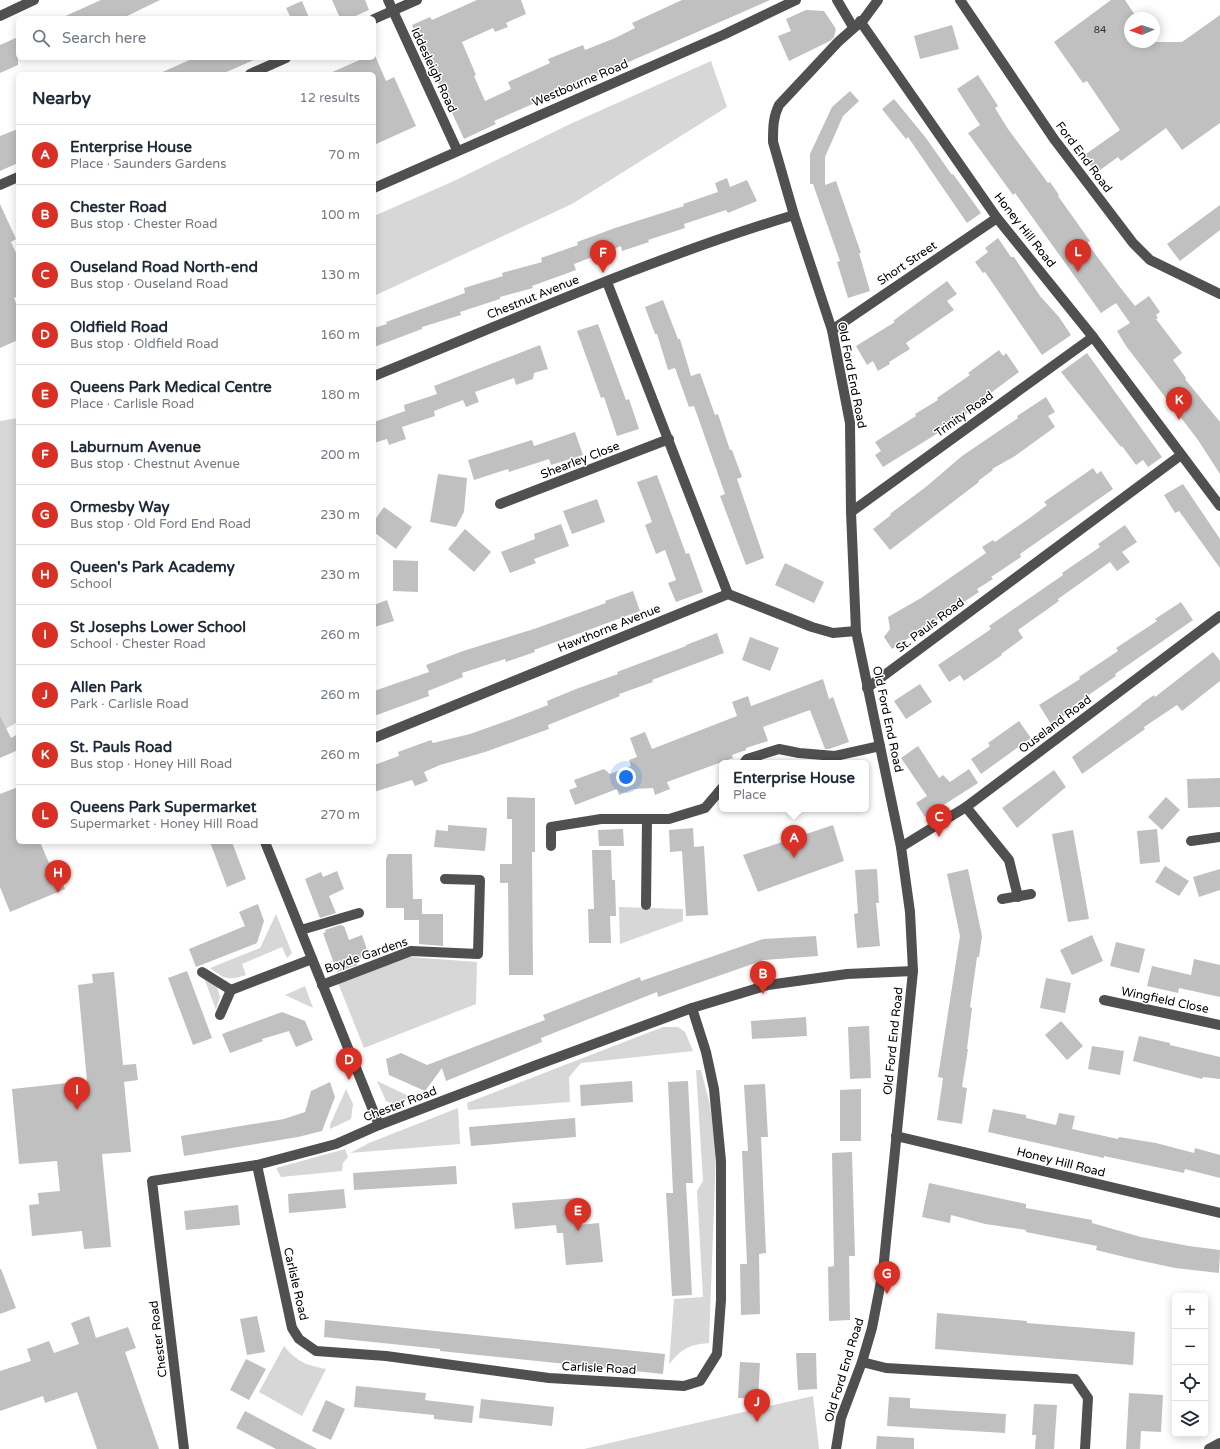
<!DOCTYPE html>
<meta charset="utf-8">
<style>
:root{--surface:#fff;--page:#f6f6f7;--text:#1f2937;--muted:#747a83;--line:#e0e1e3;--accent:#d93025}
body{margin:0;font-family:"Varela Round",sans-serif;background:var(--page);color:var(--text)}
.controls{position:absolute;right:12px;bottom:12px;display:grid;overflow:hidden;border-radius:6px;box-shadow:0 2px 10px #0003}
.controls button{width:36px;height:36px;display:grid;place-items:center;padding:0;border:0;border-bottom:1px solid var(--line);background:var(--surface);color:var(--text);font:20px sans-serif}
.compass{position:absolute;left:1124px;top:12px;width:36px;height:36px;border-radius:50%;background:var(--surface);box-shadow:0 2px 10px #0003;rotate:268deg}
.you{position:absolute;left:626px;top:777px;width:14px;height:14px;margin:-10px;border:3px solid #fff;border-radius:50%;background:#1a73e8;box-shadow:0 0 0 6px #1a73e833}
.badge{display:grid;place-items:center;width:26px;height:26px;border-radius:50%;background:var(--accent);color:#fff;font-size:13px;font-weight:700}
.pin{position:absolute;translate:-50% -33px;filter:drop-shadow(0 1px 2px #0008)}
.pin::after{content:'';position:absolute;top:21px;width:14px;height:12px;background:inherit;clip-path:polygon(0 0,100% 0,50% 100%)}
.popup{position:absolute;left:719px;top:760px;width:150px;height:52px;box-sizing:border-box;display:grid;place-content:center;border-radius:6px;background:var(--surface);filter:drop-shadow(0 1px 3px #0005);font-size:13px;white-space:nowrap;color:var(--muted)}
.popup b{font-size:15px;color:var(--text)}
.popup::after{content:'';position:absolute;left:50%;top:100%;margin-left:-8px;border:8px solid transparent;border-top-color:var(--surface)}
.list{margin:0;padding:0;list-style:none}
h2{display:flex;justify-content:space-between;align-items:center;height:52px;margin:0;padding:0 16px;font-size:17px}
h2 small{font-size:13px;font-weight:400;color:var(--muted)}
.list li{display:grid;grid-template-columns:26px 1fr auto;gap:12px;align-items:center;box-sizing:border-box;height:60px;padding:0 16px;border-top:1px solid var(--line)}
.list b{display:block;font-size:15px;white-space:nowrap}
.list p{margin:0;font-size:13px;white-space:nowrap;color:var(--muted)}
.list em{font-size:13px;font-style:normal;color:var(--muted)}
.icon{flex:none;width:22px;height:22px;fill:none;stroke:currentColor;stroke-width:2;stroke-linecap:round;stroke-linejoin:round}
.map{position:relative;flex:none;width:1220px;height:1449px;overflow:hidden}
.search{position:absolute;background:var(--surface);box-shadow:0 2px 10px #0003;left:16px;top:16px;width:360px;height:44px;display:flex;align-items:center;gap:10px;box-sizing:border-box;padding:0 14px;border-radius:6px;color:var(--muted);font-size:15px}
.panel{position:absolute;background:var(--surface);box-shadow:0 2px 10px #0003;left:16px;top:72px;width:360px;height:772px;border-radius:6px}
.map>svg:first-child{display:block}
.green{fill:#d7d7d7}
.building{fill:#c0c0c0}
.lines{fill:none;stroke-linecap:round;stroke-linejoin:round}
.minor{stroke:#505050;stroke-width:10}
.labels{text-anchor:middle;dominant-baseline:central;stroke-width:3;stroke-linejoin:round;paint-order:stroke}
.number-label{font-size:10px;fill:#303030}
.street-label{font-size:12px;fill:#000;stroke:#fff}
</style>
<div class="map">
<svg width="1220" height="1449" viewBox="0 0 1220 1449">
<rect width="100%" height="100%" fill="#fff"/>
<g class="green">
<path d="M711,61L727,107L572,204L374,296V216L454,181L568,125Z"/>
<path d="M18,418V722L0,732V421Z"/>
<path d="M619,907L683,909V921L620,944Z"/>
<path d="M276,914L292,953L287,958L282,947L242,964L246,975C228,981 225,979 210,968L260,948Z"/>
<path d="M410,957L477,962L476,1004L364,1048L338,983Z"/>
<path d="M204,978L217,986L220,997L216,1010Z"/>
<path d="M305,986L313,1008L285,995Z"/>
<path d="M663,1027H678L685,1032L693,1051L581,1063L569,1077L570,1102L468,1110L467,1103Z"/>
<path d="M696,1070H701L710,1105L716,1151L709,1343C688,1345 683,1348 669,1364L674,1299L703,1297L697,1191L703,1181Z"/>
<path d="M377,1081L413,1098L394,1104L386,1101Z"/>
<path d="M346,1089L353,1104L351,1119L330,1129V1125Z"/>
<path d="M458,1108L460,1144L350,1153L369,1143Z"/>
<path d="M345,1149L348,1157L343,1163L342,1171L281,1177L276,1168Z"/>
<path d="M284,1346C297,1362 306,1365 326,1369L302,1416L259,1392Z"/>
<path d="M813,1396L819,1449H584Z"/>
</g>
<g class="building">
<path d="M101,0H160L123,18H61Z"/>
<path d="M332,0H365L369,10L351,18H340Z"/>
<path d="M477,0H521L526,14L506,23L508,27L495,32L493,28L462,42L476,75L474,76L485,101L511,89L508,82L550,63L548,59L583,45L585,50L615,38L635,28L632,23L682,0H770L494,121L496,124L464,139L412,25L430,17L432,20Z"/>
<path d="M1111,0H1125L1137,18H1130V42H1182L1220,15V123L1182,150L1166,128L1121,161L1118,157L1096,173L1083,156L1120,130L1087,81L1083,83L1054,42Z"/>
<path d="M302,1L309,18H291L286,8Z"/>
<path d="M806,10L824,11L836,29L834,37L830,41L789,61L778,36L791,31L786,19Z"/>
<path d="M952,25L959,49L920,59L914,36Z"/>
<path d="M18,37V65L0,73V45Z"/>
<path d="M374,53L386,81L394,77L416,126L374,145V74H328L364,58H374Z"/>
<path d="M194,58H258L222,74H158Z"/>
<path d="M978,75L998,106L995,108L1008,129L1048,183L1050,182L1059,195L1058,196L1090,241L1087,243L1119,286L1135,306L1149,296L1160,312L1156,315L1158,318L1156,319L1182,353L1173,360L1186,378L1185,379L1220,422V474L1198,440L1126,346L1117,331L1130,323L1116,303L1101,313L1015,193L1013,195L968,133L980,125L957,89Z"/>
<path d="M850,91L859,101L843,116L825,157V185L836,181L861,253H859L870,291L848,298L837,262L840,261L813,184H810V154L832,107Z"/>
<path d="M894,99L926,138L952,175L953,174L981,213L967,223L908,137L906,139L882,109Z"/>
<path d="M18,129V163L0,171V136Z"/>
<path d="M727,178L730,187L747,180L757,201L728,213L726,210L684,224L685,228L648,240L649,242L622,251L621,246L574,264L576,270L532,286L533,288L500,297V299L460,312L461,315L422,327V329L374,347V328L387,324L386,322L465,293L464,288L503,276L502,273L542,262L541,258L578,245L577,242L615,228L684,206L683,204L718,192L715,183Z"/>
<path d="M0,204L16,239L11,242L18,257V296L14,298L18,308V340L0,348Z"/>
<path d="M1220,205V230L1180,261L1167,244Z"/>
<path d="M998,238L1011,257H1014L1040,296L1059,317L1071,335L1042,355L985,272L983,273L975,262L988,252L985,248Z"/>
<path d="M947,281L957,294L947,301L954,310L906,343L910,349L889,362L890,364L878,371L873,361L867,365L856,346L895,322L893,321Z"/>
<path d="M663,300L678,339H680L691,376L700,373L715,415L718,414L730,450H732L742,477L737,479L764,558L746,565L720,496L725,494L694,406L689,407L675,368L668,370L657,334H655L645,307Z"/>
<path d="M598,324L626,400L629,399L639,429L617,436L604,397L601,398L577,331Z"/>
<path d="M540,345L548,369L534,373L533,379L516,385L514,378L475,392L479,402L466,407L463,400L434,411L435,416L402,427L406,439L389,445L387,439L374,443V422L405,411L404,405L437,394L434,386Z"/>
<path d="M999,350L1003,356L1006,353L1019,372L980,401L981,404L963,416L964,417L883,467L875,455L881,451L875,442L916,416L915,414L938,400L937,398L970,375L968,373Z"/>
<path d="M1087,353L1162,457L1148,467L1143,460L1136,465L1122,446L1121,447L1061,372Z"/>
<path d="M1046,397L1055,412L1048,416L1055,427L1015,456L992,469L993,470L978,481L979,482L890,550L873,529L891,515L890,514L927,486L962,456L1018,418L1017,416Z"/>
<path d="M575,432L583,455L551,465L549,459L509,472L508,469L474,480L468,460L532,440L534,446Z"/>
<path d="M1093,468L1097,474L1101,471L1113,489L1020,554L1021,557L991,577L993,579L977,589L979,592L892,649L884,637L890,629L888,617L921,598L986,553L982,547L993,540L995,542L1031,517L1047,505L1044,502Z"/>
<path d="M438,474L467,478L464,512L456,527L430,522Z"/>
<path d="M657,475L686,554L689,553L703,592L676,602L668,583L676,580L665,550L656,554L645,525L652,522L637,482Z"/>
<path d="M1183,484L1220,539V568L1179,511L1175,513L1164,495Z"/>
<path d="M597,499L605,522L572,534L563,511Z"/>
<path d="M384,507L412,527L396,549L374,532V521Z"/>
<path d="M561,524L569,546L534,559L536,563L510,573L501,552L535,539L534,534Z"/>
<path d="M1125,525L1137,542L1122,552L1130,562L1117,571L1110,562L1058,599L1059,601L1018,630L1023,638L1001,654L1002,655L964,681L960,675L949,682L938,665L991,629L989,626L1063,575L1062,573L1100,547L1098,544Z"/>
<path d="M465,529L491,552L474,572L448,549Z"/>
<path d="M393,560L418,561V592L393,591Z"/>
<path d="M785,563L824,582L814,603L775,585Z"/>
<path d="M633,591L640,611L534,650L535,652L506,662L505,659L462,673L463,677L428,691L429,696L374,716V691L429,672L426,665L463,651L534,629L606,603L605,601Z"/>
<path d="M387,600L394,621L374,627V605Z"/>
<path d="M1181,602L1193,620L1115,674L1116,676L1074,705L1076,708L1051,724L1039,705L1080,679L1079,677L1118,651L1116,648L1157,621L1155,619Z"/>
<path d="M717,633L724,653L652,680L653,682L619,694L620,696L548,725L549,729L485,752L440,765L424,772L428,781L415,786L412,780L374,792V765L399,756L398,752L431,740L433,743L470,734L512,719L548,705L547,701L576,689L618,674L617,672L686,646V645Z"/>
<path d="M750,637L779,648L770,671L742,660Z"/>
<path d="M1213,652L1220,661V681L1182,711L1177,705L1144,727L1145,729L1082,774L1072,757L1141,705V704L1154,695L1155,697Z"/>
<path d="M823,679L829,699L833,697L849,742L829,749H825L810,710L763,727L768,741L746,748V750L732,755L733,758L667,782L670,789L655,795L653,788L634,789L619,795L617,789L575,805L569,790L577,787L574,780L604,769L610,774L631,766L629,760L637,757L630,738L645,732L652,749L737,716L732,702L748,696L751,706Z"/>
<path d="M920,684L932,702L906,719L894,701Z"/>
<path d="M0,716L11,738L18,734V750L0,758Z"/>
<path d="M1019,721L1031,738L981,774L971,759L990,746L988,743Z"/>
<path d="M918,746L939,778L943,775L950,782L969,769L978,783L925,817L916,803L927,796L901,758Z"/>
<path d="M1054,770L1066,787L1017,828L1002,808Z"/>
<path d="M1220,778V807L1188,808L1187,779Z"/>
<path d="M18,787V842H40L49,863L55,861L65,889L10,912L0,887V794Z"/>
<path d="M507,797L535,798V852H532L533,975H509L508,883H500V864H512V819H507Z"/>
<path d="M1166,797L1180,810L1162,830L1148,817Z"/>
<path d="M448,825L487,828L485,851L434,847L436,830L448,831Z"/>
<path d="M833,825L844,861L758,892L743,855Z"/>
<path d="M693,828L694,847L704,846L708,915L686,916L682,851L670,852L669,830Z"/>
<path d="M623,829L624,846H599L598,830Z"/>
<path d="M1157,829L1160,862L1140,864L1137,831Z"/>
<path d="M1073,830L1089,919L1068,922L1052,834Z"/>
<path d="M210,842H232L246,879L227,887Z"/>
<path d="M592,850H611L612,880H615L616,916H610L611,943H589L588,909H594Z"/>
<path d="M388,854H412L413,899H422V914H443V946L419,944V920H404V908H386V859Z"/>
<path d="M1165,866L1189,881L1179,896L1155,882Z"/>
<path d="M877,869L879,903H876L880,946L857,948L854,914L858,913L855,870Z"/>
<path d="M968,869L982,936L979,957H977L970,1007L972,1008L967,1049H968L962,1087L967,1088L962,1124L937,1120L943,1078L938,1077L960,936L947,874Z"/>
<path d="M1220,869V890L1199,897L1193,877Z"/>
<path d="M337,871L344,889L329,896L336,913L320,918L305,879L321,872L323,877Z"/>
<path d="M258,904L264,921L257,943L196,967L189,949L245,926L239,912Z"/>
<path d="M340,925L344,926L349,940L362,935L369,955L355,960L357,965L337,972L323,933L326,932L325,930Z"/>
<path d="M1092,935L1103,961L1072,975L1060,950Z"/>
<path d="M816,936L818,956L764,960L658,997L657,992L541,1038L542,1042L446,1081L442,1068L425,1091L389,1075L386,1059L401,1053L427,1065L545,1020L543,1015L640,977L641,981L763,939Z"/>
<path d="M1116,942L1145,949L1139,973L1110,966Z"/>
<path d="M1194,959L1220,965V997L1179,988L1178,993L1147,986L1152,966L1191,975Z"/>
<path d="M187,971L212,1038L193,1045L168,978Z"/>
<path d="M114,972L123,1065L136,1064L138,1080L124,1082L131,1152L102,1154L111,1247L84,1249L82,1231L32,1236L29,1205L39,1204L38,1193L60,1191L57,1161L19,1164L12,1089L87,1081L78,985L93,983L92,974Z"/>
<path d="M1046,978L1071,983L1065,1013L1040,1008Z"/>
<path d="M282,1012L305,1021L313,1040L296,1047L289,1031L262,1039L263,1041L230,1053L222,1034Z"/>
<path d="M806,1017L807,1036L752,1039L751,1021Z"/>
<path d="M1061,1021L1083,1046L1067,1060L1045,1035Z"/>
<path d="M869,1026L871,1078L850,1079L848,1027Z"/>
<path d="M1139,1036L1170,1043V1045L1220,1057V1079L1203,1077L1202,1079L1133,1061Z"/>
<path d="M1092,1046L1124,1051L1120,1075L1088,1069Z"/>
<path d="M632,1081L633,1102L581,1106L580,1085Z"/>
<path d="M688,1081L693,1183H686L692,1295L672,1296L666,1193H673L668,1082Z"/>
<path d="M330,1082L335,1097L322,1131L298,1137L184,1156L181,1136L284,1119L305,1112L311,1091Z"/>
<path d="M765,1084L768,1137H761L766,1253L759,1254L760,1314L741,1315L740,1264H747L742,1151H748L744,1085Z"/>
<path d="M861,1089V1141H840V1090Z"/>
<path d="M993,1109L1026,1115V1118L1056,1125L1059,1113L1075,1116L1072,1129L1118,1139L1119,1137L1156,1143L1194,1153L1195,1148L1220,1155V1178L1185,1169L1184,1173L1104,1156V1158L988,1132Z"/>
<path d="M575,1118L576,1137L471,1146L469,1127Z"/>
<path d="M852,1152L855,1256H849L850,1320L829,1321L828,1267L834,1266L832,1153Z"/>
<path d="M456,1166L457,1184L354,1190L353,1173Z"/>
<path d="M929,1183L1026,1204V1208L1092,1220V1223L1141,1237L1189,1246L1220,1250L1219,1273L1175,1268L1133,1259L1096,1250L1097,1246L1026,1232V1230L985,1224L951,1215L950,1223L922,1217Z"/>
<path d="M344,1189L346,1208L289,1213L288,1194Z"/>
<path d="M577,1198L579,1225L599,1223L603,1262L566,1265L563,1233H557L556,1225L515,1229L512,1203Z"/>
<path d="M238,1205L240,1225L186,1230L184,1211Z"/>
<path d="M0,1269H1L16,1308L0,1314Z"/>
<path d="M937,1313L1027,1321V1323L1135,1332L1133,1365L935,1349Z"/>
<path d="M89,1316L96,1338L128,1327L136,1348L125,1352L159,1449H97L77,1392L45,1403L43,1396L0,1411V1371L31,1361L27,1349L49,1341L54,1353L79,1344L71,1323Z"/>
<path d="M257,1316L265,1352L247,1355L240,1319Z"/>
<path d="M325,1320L665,1354L663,1374L440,1351V1349L324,1337Z"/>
<path d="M796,1353H816L817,1389L798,1390Z"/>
<path d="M246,1359L266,1369L249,1400L230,1390Z"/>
<path d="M740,1362L760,1363L758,1399L738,1398Z"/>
<path d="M356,1386L426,1393L425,1400L474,1406L472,1423L434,1419V1415L354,1407Z"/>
<path d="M1129,1393L1163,1395L1161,1432L1141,1431L1140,1449H1126Z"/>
<path d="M889,1397L910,1398V1408L1006,1414L1005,1433L887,1426Z"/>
<path d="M481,1399L554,1407L552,1426L479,1418Z"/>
<path d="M326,1400L345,1409L331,1440L312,1431Z"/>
<path d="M1034,1404L1057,1405L1054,1449H1035L1036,1435H1032Z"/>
<path d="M245,1411L317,1449H276L236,1428Z"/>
<path d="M877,1436L914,1438V1449H876Z"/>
</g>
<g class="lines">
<g class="minor">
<path d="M388,0L457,150"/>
<path d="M837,0L853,27"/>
<path d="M960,0L1054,139L1133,243L1150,260L1220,294"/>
<path d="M0,16L34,0"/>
<path d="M374,19L417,0"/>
<path d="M860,21L997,218L1093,337L1220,506"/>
<path d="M250,74L286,58"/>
<path d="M0,185L18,177"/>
<path d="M374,188L723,35L796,0"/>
<path d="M607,282L728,594"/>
<path d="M832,330L997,218"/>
<path d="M374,376C513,320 651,258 794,215"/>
<path d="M500,504L669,439"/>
<path d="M851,512L1093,337"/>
<path d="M867,688L1181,455"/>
<path d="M374,738L728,594L812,627L833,633L856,631"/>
<path d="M744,763L747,759L779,749L799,753L835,756L880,746"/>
<path d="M966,807L1009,860L1018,897"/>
<path d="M1191,841L1220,837"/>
<path d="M265,842L379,1125"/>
<path d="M551,846V827L601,819H669L705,808L722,788"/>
<path d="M901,847L966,807L1220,616"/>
<path d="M1002,899L1031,894"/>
<path d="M646,905L647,820"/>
<path d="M301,930L359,913"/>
<path d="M202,972L231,990"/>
<path d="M322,985L411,951L478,954L480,880L445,879"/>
<path d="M1104,1000L1220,1025"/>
<path d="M220,1015L231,990L312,959"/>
<path d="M896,1136L1220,1213"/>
<path d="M257,1165L292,1328L299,1339L316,1351L386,1356L549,1378L684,1386L700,1381L717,1354L721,1300V1161L714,1089L706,1052L692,1008"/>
<path d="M862,1362L886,1368L1075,1379L1088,1398L1085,1449"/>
<path d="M184,1449L152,1181L257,1165L336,1144L379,1125L534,1066L692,1008L768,985L847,974L913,971"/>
<path d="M836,1449L841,1418L862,1362L872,1328L883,1271L913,971L910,912L901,847L856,631L851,512L850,423L832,330L794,215L773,142C773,128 773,117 779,105L838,42L864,19L878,0"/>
<path d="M1209,1449L1220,1443"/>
</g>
</g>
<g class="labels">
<g class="number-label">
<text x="1100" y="30">84</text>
</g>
<g class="street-label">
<text transform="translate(434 70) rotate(65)">Iddesleigh Road</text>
<text transform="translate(580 83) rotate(-23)">Westbourne Road</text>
<text transform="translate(1084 157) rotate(53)">Ford End Road</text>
<text transform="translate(1025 230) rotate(52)">Honey Hill Road</text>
<text transform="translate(907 263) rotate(-34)">Short Street</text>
<text transform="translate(533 297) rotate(-22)">Chestnut Avenue</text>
<text transform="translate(852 375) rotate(79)">Old Ford End Road</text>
<text transform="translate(964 414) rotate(-36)">Trinity Road</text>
<text transform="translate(580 460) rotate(-21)">Shearley Close</text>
<text transform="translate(930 625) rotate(-37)">St. Pauls Road</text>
<text transform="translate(609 628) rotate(-22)">Hawthorne Avenue</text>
<text transform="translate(888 719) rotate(78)">Old Ford End Road</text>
<text transform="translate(1055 724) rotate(-37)">Ouseland Road</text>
<text transform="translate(366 955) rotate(-19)">Boyde Gardens</text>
<text transform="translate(1165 1000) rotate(12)">Wingfield Close</text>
<text transform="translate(893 1041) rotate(-84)">Old Ford End Road</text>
<text transform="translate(400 1104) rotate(-21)">Chester Road</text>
<text transform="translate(1061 1162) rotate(14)">Honey Hill Road</text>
<text transform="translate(296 1284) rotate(77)">Carlisle Road</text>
<text transform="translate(158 1339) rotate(-97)">Chester Road</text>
<text transform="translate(599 1368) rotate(3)">Carlisle Road</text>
<text transform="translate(844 1370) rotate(-73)">Old Ford End Road</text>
</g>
</g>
</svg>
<div class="controls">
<button>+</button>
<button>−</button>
<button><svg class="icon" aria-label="locate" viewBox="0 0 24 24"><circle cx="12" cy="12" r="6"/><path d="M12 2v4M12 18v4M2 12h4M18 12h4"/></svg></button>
<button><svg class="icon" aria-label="layers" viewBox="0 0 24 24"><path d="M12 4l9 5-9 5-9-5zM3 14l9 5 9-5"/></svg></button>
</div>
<svg class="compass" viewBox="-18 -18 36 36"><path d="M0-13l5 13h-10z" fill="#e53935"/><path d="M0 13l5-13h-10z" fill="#747a83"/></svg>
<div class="you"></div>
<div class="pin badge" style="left:794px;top:858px">A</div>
<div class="popup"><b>Enterprise House</b>Place</div>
<div class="pin badge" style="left:763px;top:994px">B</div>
<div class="pin badge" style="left:939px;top:837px">C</div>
<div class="pin badge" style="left:349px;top:1080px">D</div>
<div class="pin badge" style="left:578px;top:1231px">E</div>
<div class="pin badge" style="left:603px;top:273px">F</div>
<div class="pin badge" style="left:887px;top:1294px">G</div>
<div class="pin badge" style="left:58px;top:893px">H</div>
<div class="pin badge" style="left:77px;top:1110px">I</div>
<div class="pin badge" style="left:757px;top:1422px">J</div>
<div class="pin badge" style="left:1179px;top:420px">K</div>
<div class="pin badge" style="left:1078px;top:272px">L</div>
<div class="search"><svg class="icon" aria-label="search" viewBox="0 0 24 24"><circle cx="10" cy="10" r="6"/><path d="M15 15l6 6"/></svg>Search here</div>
<section class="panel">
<h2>Nearby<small>12 results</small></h2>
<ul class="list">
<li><span class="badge">A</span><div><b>Enterprise House</b><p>Place · Saunders Gardens</p></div><em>70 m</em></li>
<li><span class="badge">B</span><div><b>Chester Road</b><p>Bus stop · Chester Road</p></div><em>100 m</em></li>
<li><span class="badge">C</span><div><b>Ouseland Road North-end</b><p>Bus stop · Ouseland Road</p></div><em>130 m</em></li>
<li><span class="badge">D</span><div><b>Oldfield Road</b><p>Bus stop · Oldfield Road</p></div><em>160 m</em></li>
<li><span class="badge">E</span><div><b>Queens Park Medical Centre</b><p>Place · Carlisle Road</p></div><em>180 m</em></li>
<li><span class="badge">F</span><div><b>Laburnum Avenue</b><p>Bus stop · Chestnut Avenue</p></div><em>200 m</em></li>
<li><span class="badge">G</span><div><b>Ormesby Way</b><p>Bus stop · Old Ford End Road</p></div><em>230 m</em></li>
<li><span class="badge">H</span><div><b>Queen's Park Academy</b><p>School</p></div><em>230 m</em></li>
<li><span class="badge">I</span><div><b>St Josephs Lower School</b><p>School · Chester Road</p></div><em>260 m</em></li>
<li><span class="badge">J</span><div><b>Allen Park</b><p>Park · Carlisle Road</p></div><em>260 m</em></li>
<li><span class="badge">K</span><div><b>St. Pauls Road</b><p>Bus stop · Honey Hill Road</p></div><em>260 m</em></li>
<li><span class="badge">L</span><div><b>Queens Park Supermarket</b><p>Supermarket · Honey Hill Road</p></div><em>270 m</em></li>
</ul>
</section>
</div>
